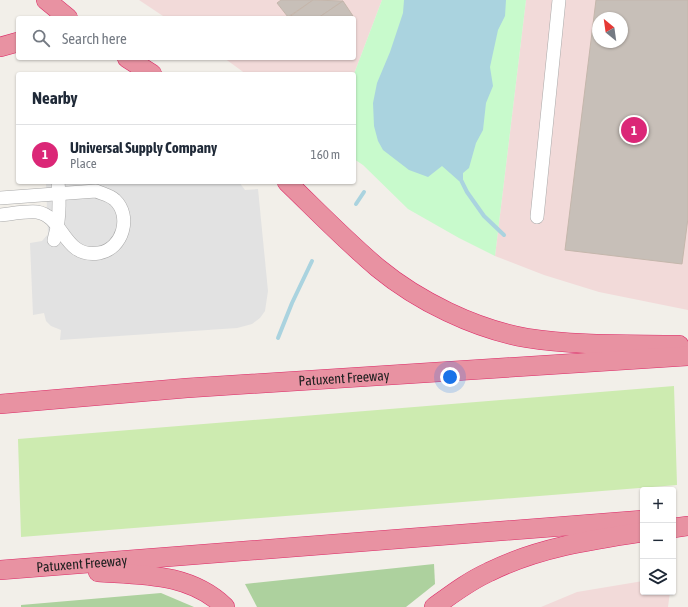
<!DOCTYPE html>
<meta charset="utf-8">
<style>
:root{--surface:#fff;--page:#f2f2f3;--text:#1f2937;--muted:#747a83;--line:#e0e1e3;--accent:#db2777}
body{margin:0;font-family:"Asap Condensed",sans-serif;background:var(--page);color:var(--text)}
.controls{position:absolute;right:12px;bottom:12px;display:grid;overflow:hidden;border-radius:4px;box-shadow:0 1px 3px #0004}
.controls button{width:36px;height:36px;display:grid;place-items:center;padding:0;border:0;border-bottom:1px solid var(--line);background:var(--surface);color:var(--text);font:20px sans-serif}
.compass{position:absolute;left:592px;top:12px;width:36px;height:36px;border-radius:50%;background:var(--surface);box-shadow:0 1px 3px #0004;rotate:331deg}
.you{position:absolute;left:450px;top:377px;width:14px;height:14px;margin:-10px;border:3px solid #fff;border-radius:50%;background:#1a73e8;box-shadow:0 0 0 6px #1a73e833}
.badge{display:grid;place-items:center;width:26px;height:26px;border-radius:50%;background:var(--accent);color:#fff;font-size:13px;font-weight:700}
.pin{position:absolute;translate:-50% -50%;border:2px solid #fff;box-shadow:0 1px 4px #0006}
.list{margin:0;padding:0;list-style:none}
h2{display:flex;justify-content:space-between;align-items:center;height:52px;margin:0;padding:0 16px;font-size:17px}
h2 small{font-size:13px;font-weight:400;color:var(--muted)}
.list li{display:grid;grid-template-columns:26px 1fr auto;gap:12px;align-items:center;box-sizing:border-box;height:60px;padding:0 16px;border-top:1px solid var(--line)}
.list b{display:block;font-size:15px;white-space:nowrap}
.list p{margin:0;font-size:13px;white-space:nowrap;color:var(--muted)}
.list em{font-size:13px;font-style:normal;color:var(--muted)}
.icon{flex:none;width:22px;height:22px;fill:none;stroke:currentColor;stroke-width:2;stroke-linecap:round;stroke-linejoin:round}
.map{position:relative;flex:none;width:688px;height:607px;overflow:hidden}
.search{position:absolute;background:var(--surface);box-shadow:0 1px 3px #0004;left:16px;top:16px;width:340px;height:44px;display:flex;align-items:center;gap:10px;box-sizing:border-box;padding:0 14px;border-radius:4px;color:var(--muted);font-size:15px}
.panel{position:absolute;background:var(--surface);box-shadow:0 1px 3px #0004;left:16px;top:72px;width:340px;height:112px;border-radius:4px}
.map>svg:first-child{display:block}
.commercial{fill:#f2dad9;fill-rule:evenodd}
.grass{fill:#cdebb0}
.forest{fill:#add19e}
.park{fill:#c8facc}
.parking{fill:#e2e2e2}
.water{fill:#aad3df}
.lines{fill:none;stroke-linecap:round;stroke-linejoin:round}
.stream{stroke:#aad3df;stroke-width:4}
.building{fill:#c7bfb8;stroke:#c4b6ab;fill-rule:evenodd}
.minor-casing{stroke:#a9a9a9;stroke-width:14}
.highway-casing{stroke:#dc2a67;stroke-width:20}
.minor{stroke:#fff;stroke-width:13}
.highway{stroke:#e892a2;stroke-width:19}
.labels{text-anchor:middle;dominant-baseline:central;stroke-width:3.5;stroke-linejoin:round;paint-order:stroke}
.street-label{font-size:14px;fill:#222;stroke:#fff}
</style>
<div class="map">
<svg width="688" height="607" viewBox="0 0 688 607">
<rect width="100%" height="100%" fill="#f2efe9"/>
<g class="commercial">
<path d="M139,0H382L354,74H246L224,58H354V18H166Z"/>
<path d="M526,0H688V310L599,292L544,275L495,256ZM598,18H622V42H598Z"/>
<path d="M643,581V592H670L668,607H541L577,592Z"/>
</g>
<path class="grass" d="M674,386L677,485L21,537L18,439Z"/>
<g class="forest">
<path d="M434,564L435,584L406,607H257L245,584Z"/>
<path d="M161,593L194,607H21V605Z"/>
</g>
<path class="park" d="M382,0H526L495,256L459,238L408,209L363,165L354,159V74Z"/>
<path class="parking" d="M47,182H239L245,190L258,189L268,291L265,311L260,318L252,324L237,328L60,340L61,330L51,326L46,321L44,313L33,315L30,243L42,241L48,234L46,184Z"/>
<path class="water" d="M404,0H506L505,16L498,30L490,67L493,86L486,103L483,130L476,143L469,168L463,173V179L459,181L442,166L428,177L409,170L383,150L378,141L374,126L373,103L377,83L390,52L403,13Z"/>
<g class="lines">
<g class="stream">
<path d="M461,180L467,192L484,216L504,235"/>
<path d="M356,204L364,192"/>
<path d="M278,338L292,303L312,261"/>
</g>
</g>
<g class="building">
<path d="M281,0H313L288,17L277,3Z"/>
<path d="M313,0L343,1L318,18H288Z"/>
<path d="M596,0H688V218L682,264L565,250ZM598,18H622V42H598Z"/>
<path d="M343,1L353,16L349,18H318Z"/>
</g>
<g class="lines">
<defs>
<g id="minor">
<path d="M0,198L96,191C103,194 110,195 115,200C132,216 123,249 99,253C63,259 64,216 37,212C25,211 11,214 0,215"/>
<path d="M537,217L559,0"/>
<path d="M54,240C60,221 60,201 58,182"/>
</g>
<g id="highway">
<path d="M46,0L68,18"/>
<path d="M0,47L18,42"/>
<path d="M127,58L152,74"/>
<path d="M287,182C317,211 346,241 378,268C418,301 475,329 527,338C577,346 628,344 679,345"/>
<path id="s1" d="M0,404L187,388L688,356"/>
<path d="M673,528L688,526"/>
<path id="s2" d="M0,570L643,520"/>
<path d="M98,572C143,575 190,573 225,607"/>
<path d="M434,607C452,594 469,581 489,572C537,548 590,540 643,532"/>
</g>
</defs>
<use href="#minor" class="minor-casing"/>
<use href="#highway" class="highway-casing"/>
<use href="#minor" class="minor"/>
<use href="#highway" class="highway"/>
</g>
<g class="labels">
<g class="street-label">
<text stroke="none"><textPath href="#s1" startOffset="345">Patuxent Freeway</textPath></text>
<text stroke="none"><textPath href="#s2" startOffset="82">Patuxent Freeway</textPath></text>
</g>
</g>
</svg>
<div class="controls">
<button>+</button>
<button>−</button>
<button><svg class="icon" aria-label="layers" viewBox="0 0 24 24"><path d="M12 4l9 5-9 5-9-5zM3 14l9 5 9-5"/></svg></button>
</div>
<svg class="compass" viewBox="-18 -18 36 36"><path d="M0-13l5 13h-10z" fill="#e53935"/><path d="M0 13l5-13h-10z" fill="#747a83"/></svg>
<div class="you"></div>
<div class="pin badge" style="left:634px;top:130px">1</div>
<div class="search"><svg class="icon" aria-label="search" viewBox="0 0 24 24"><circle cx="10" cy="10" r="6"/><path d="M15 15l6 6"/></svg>Search here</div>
<section class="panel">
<h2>Nearby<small></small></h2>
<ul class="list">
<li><span class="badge">1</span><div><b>Universal Supply Company</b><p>Place</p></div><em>160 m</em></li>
</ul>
</section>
</div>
